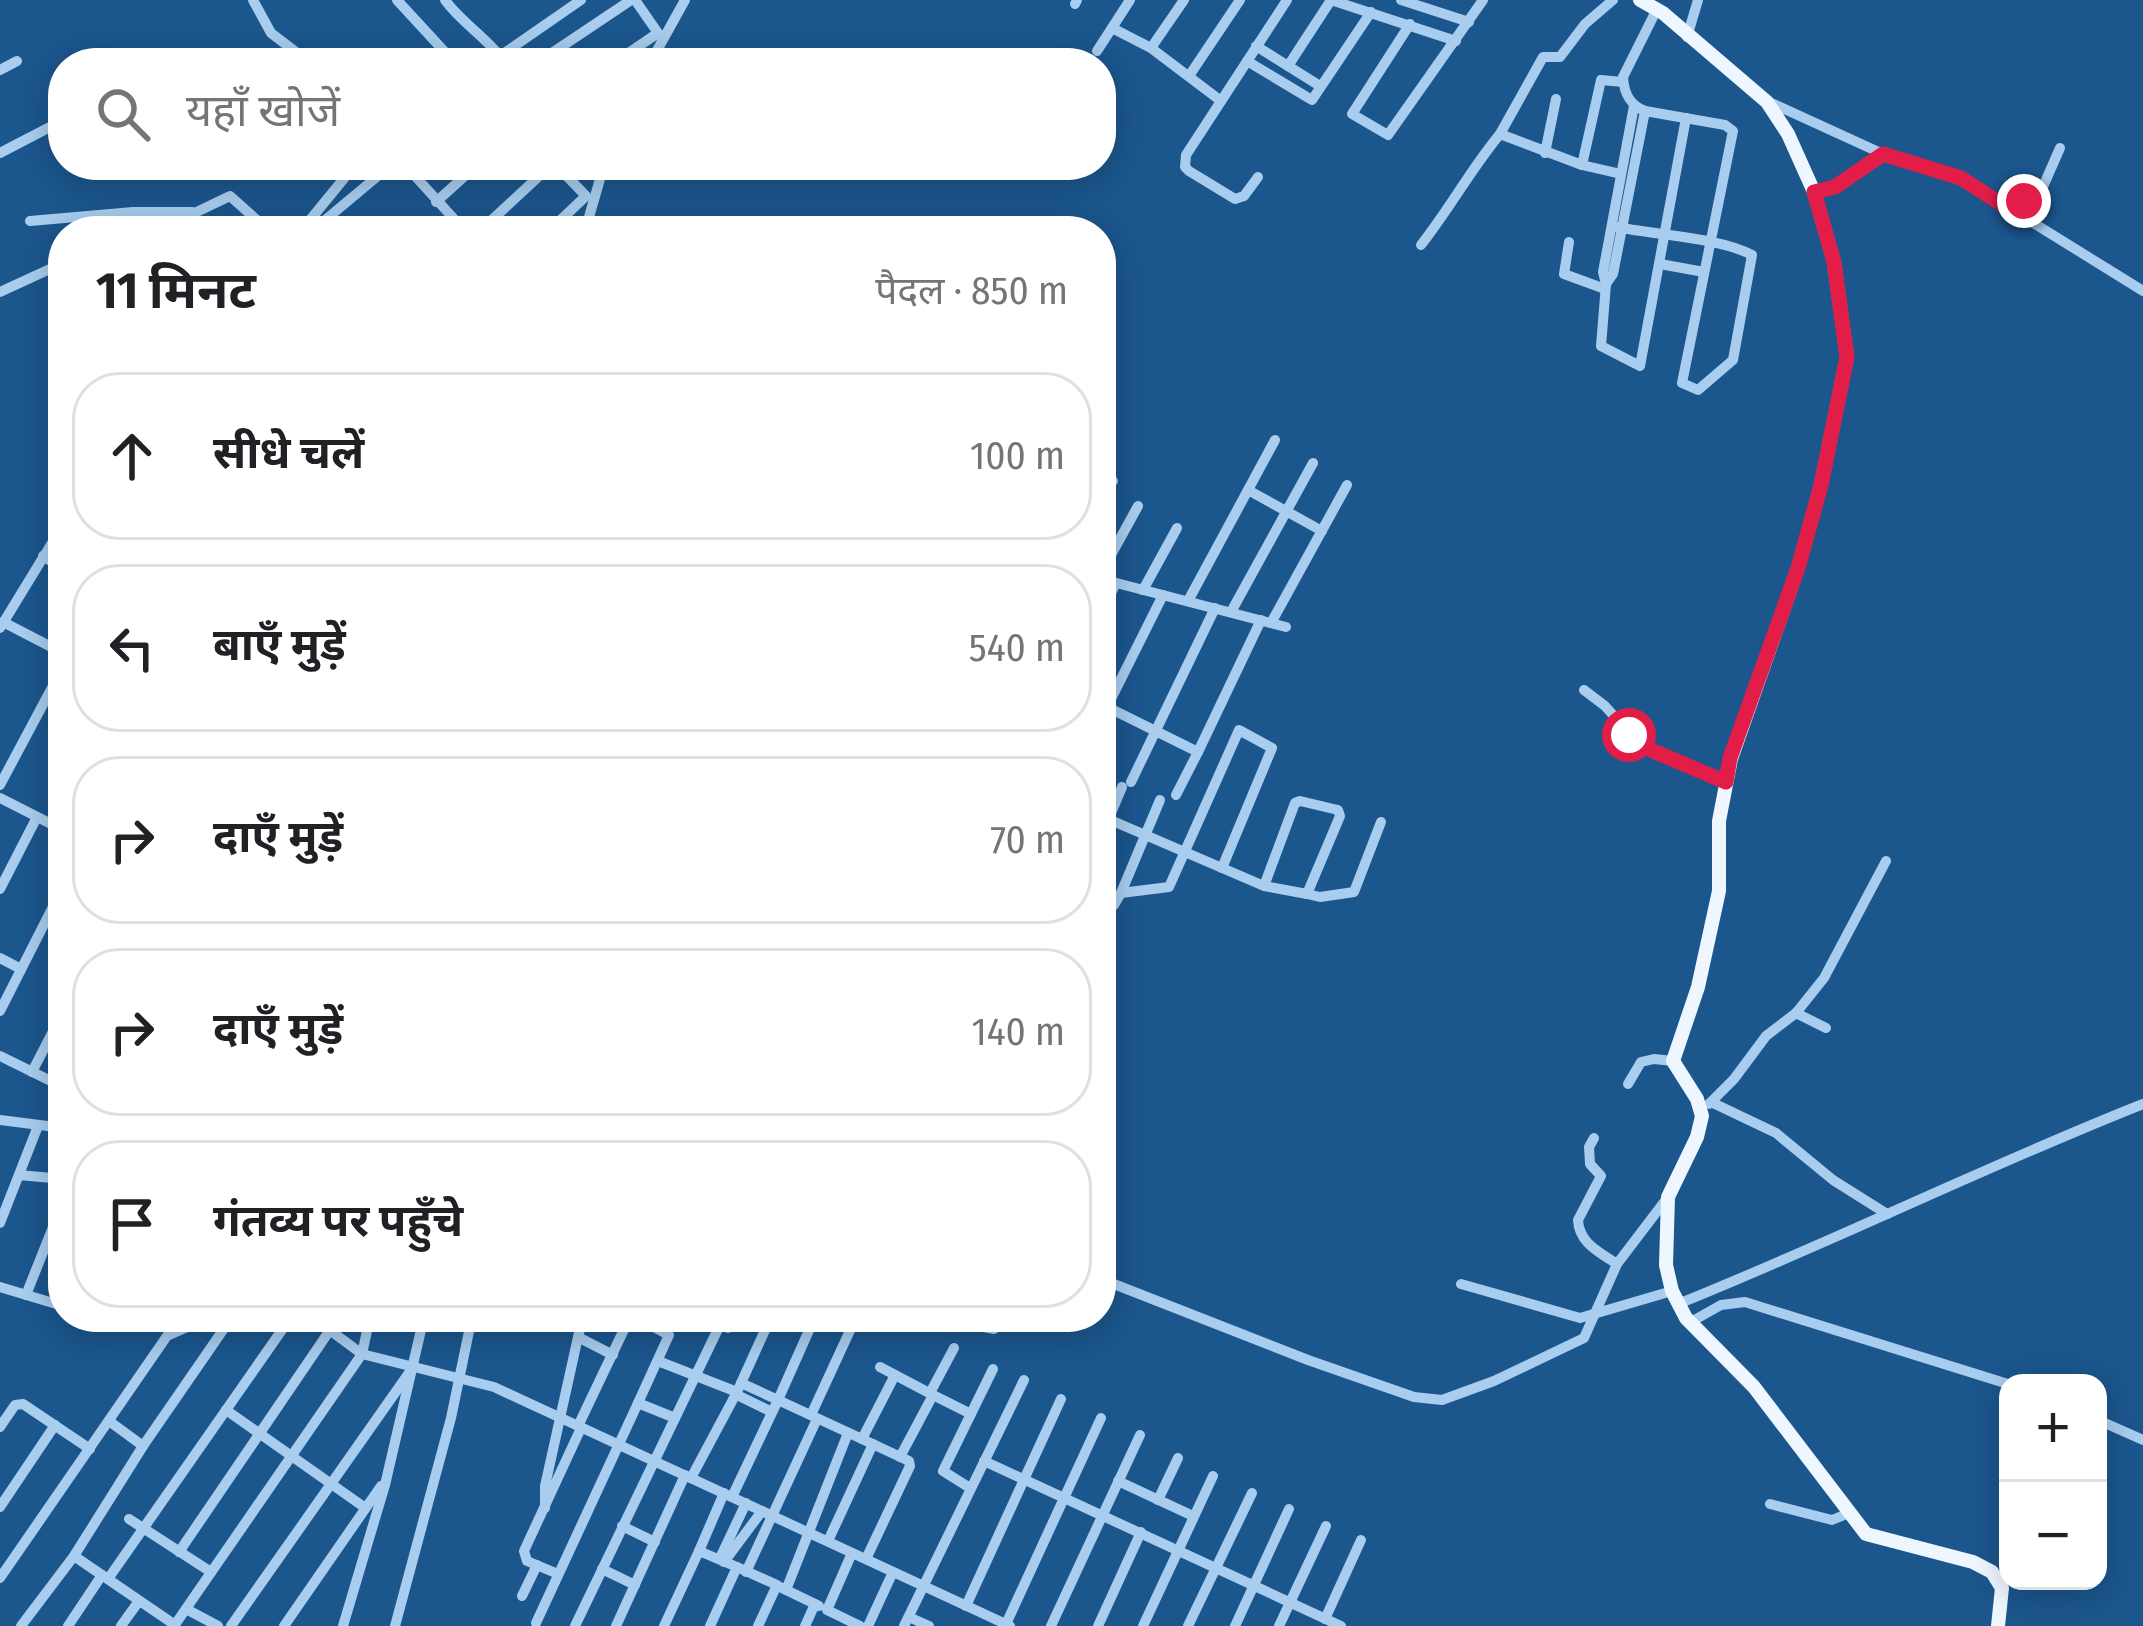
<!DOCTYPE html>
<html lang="hi">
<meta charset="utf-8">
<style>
:root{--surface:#fff;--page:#f6f6f6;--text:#202124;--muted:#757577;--line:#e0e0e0}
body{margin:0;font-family:"Fira Sans Condensed","Noto Sans Devanagari",sans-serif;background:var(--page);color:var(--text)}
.controls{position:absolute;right:36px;bottom:36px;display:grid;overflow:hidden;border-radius:24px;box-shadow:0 6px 30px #0003}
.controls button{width:108px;height:108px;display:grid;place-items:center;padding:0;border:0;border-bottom:3px solid var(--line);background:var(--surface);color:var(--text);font:60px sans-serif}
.stop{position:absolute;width:36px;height:36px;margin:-27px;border:9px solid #e11d48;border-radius:50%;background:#fff}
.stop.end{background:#e11d48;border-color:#fff;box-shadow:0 3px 12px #0008}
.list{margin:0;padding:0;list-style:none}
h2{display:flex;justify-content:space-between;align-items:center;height:156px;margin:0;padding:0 48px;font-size:51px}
h2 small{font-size:39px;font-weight:400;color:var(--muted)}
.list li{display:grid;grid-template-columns:78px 1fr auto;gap:36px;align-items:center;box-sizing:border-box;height:168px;margin:0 24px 24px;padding:0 24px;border:3px solid var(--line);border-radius:48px}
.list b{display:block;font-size:45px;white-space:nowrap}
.list em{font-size:39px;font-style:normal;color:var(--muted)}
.icon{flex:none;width:66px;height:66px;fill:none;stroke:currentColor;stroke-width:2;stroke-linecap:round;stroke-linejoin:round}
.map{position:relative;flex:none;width:2143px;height:1626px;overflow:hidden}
.search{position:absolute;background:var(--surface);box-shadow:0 6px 30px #0003;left:48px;top:48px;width:1068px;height:132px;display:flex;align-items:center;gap:30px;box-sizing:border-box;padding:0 42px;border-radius:48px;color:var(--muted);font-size:45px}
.panel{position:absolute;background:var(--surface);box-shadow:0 6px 30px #0003;left:48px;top:216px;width:1068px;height:1116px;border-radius:48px}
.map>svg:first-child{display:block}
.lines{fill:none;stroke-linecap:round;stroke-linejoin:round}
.minor{stroke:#a8cdee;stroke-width:10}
.major{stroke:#eef6ff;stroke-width:14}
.route{stroke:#e11d48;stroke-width:15}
</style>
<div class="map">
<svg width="2143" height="1626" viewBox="0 0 2143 1626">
<rect width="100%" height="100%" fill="#1b568d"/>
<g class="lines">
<g class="minor">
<path d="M253,0L271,33L305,59"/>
<path d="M397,0L455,63"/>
<path d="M445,0C461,22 483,35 500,56"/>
<path d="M1331,0L1456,41"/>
<path d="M1401,0L1469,22"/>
<path d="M1075,4L1077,0"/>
<path d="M1410,24L1352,114L1388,135L1483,0"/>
<path d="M1112,28L1151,48L1221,101"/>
<path d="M1687,37L1698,0"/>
<path d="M1256,46L1320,86"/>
<path d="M1151,48L1184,0"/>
<path d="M1097,51L1130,0"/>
<path d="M1247,61L1312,100L1371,12"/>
<path d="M490,63L581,0"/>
<path d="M537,63L631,0"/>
<path d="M614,63L658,33L635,0"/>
<path d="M650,63L685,0"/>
<path d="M1288,66L1331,0"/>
<path d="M0,70L17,61"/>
<path d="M1189,76L1240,0"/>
<path d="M1767,101L1883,154"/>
<path d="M1634,106L1603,272L1606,284L1613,274L1645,111"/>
<path d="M1500,134L1543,57H1560L1585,24L1613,0"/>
<path d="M0,153L50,127"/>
<path d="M1545,153L1556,99"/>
<path d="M405,165L465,231"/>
<path d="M1582,165L1621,174"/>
<path d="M1258,177L1244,196L1235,199L1189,171L1185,167L1186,155L1287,0"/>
<path d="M1814,192L1835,187L1883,154L1961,178L2143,291"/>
<path d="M436,202L477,165"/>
<path d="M2012,211L2042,189L2060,148"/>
<path d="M30,221L133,212H192"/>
<path d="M1612,226L1622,228C1659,235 1720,238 1752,255L1733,360L1698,390L1682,383L1733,131L1725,125L1645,111C1630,105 1624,94 1623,77L1657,9"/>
<path d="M134,231L182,219L230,196L269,231"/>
<path d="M301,231L355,165"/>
<path d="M312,231L391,165"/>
<path d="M480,231L551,165"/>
<path d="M549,231L586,196L556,165"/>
<path d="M585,231L604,165"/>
<path d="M1569,242L1564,274L1605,289"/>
<path d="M1421,245C1450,208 1471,169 1500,134L1582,165L1601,80L1623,82"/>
<path d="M1660,264L1704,272"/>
<path d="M1606,284L1601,346L1640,366L1686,118"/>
<path d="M0,292L63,263"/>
<path d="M1101,475L1113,481"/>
<path d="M1248,490L1322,531"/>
<path d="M43,556L63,569"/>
<path d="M1101,573L1138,506"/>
<path d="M1101,579L1286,627"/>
<path d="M1143,590L1177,528"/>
<path d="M1188,601L1275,440"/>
<path d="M1231,612L1313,463"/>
<path d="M1101,613L1116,583"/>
<path d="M3,622L63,653"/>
<path d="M1271,623L1347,485"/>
<path d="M0,628L63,525"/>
<path d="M1584,690L1605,706L1638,743L1727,781"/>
<path d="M1101,704L1198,752L1261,620"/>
<path d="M1107,707L1163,595"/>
<path d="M1131,782L1215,608"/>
<path d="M0,785L63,667"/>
<path d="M1176,795L1198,752"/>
<path d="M0,798L63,830"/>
<path d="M1101,816L1264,886L1307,894L1340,816L1338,810L1300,801L1295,803L1264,886"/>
<path d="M1101,837L1122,787"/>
<path d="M0,889L37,817"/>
<path d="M1121,893L1160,800"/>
<path d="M1307,894L1320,897L1354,892L1381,822"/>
<path d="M1101,901L1114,905L1121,893L1169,887L1239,730L1272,748L1222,868"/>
<path d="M1101,939L1107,923"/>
<path d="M0,958L21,969"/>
<path d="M0,1011L63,887"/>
<path d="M1796,1013L1824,978L1886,861"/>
<path d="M0,1056L63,1087"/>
<path d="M32,1072L63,1012"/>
<path d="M1628,1084L1641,1062L1654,1059L1673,1061"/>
<path d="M1713,1103L1776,1133L1833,1180L1887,1214"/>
<path d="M1709,1104L1734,1079L1766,1036L1796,1013L1826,1028"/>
<path d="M0,1120L63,1128"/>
<path d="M1594,1138L1589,1147L1590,1164L1601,1176L1578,1220C1579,1243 1599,1252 1617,1264"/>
<path d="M19,1175L63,1179"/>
<path d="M0,1223L38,1126"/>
<path d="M1101,1279L1308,1360L1414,1397L1442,1400L1494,1381L1584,1338L1617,1264L1668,1197"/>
<path d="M1461,1284L1580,1318L1672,1291"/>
<path d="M0,1287L63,1306"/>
<path d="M26,1295L63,1202"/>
<path d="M1678,1304C1835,1241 1986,1166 2143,1104"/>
<path d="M105,1317H111"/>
<path d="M312,1317L362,1354L494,1387L1010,1626"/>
<path d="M635,1317L669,1335L638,1403"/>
<path d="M679,1317V1327"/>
<path d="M932,1317L994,1329L997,1317"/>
<path d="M1689,1323L1721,1305L1745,1302L2008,1384"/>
<path d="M728,1328V1317"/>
<path d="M578,1337L583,1317"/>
<path d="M658,1361L737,1392L771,1317"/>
<path d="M880,1367L933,1395L900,1457"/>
<path d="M741,1383L778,1400L815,1317"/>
<path d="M930,1393L954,1348"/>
<path d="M735,1394L772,1412"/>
<path d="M933,1395L971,1414"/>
<path d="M226,1410L364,1507"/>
<path d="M811,1415L853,1324"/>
<path d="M2098,1420L2143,1440"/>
<path d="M109,1421L143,1446L232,1317"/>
<path d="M578,1426L630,1317"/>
<path d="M0,1427L15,1405L23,1404L90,1449"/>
<path d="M984,1461L1341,1626"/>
<path d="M691,1478L737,1392"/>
<path d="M1118,1481L1193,1516"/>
<path d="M970,1488L943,1471L993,1369"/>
<path d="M724,1493L699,1551L737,1567"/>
<path d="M732,1497L778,1400L862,1439"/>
<path d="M1158,1500L1178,1458"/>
<path d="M1770,1504L1832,1520L1849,1513"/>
<path d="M0,1507L55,1425"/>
<path d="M545,1508V1486L578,1337L613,1355"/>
<path d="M129,1519L211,1572"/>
<path d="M622,1526L655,1542"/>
<path d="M828,1541L873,1444"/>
<path d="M179,1552L330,1330"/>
<path d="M852,1553L827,1610L860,1626"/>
<path d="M74,1556L175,1625"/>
<path d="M721,1556L746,1503"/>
<path d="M866,1559L910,1466L909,1461L862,1439L895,1375"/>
<path d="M724,1562L762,1511"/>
<path d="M602,1569L635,1585"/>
<path d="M746,1572L817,1419"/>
<path d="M558,1574L527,1561L524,1551L581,1428"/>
<path d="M0,1578L167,1336L210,1317"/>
<path d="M108,1579L291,1317"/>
<path d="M780,1587L815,1604"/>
<path d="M786,1590L848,1433"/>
<path d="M522,1596L537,1565"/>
<path d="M966,1606L1061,1399"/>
<path d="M186,1609L218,1626"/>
<path d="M911,1618L929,1626"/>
<path d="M1325,1619L1361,1540"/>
<path d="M536,1623L638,1403L675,1418"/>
<path d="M1006,1624L1101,1418"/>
<path d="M21,1626L74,1556L143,1446"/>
<path d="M68,1626L102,1575"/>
<path d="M121,1626L139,1601"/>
<path d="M174,1626L362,1354L370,1317"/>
<path d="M231,1626L409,1373"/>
<path d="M284,1626L381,1486"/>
<path d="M343,1626L385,1485L424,1317"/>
<path d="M395,1626L451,1418L472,1317"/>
<path d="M575,1626L718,1329"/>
<path d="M616,1626L685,1475"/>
<path d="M664,1626L699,1551"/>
<path d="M710,1626L737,1567L777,1585L758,1626"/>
<path d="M805,1626L815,1604L819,1606"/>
<path d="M868,1626L893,1572"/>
<path d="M904,1626L1024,1380"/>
<path d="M1051,1626L1140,1435"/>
<path d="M1098,1626L1141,1532"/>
<path d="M1143,1626L1213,1476"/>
<path d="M1188,1626L1252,1493"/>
<path d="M1235,1626L1289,1509"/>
<path d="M1279,1626L1326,1526"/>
</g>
<path class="major" d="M1640,0L1663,13L1767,102L1788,134L1814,192L1834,262L1847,357L1821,485L1798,568L1731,759L1719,821V891L1698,987L1673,1061L1697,1099L1702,1116L1697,1137L1668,1197L1666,1265L1672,1291L1686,1318L1754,1387L1866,1534L1973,1562L1992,1572L2002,1588L1998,1626"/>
</g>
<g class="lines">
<path class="route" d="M1629,735L1653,751L1726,782L1730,758L1798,568L1821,485L1847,357L1834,262L1814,192L1835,187L1883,154L1961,178L2012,211L2024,201"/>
</g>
</svg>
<div class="controls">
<button>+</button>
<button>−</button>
</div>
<div class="stop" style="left:1629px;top:735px"></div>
<div class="stop end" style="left:2024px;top:201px"></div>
<div class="search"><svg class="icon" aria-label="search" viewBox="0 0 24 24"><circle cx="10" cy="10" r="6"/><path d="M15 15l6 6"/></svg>यहाँ खोजें</div>
<section class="panel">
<h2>11 मिनट<small>पैदल · 850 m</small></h2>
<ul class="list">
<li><svg class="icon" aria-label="ahead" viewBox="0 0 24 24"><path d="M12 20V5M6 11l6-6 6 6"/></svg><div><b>सीधे चलें</b></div><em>100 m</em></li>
<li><svg class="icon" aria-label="left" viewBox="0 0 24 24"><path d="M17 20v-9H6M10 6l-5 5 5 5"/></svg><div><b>बाएँ मुड़ें</b></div><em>540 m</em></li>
<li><svg class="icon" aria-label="right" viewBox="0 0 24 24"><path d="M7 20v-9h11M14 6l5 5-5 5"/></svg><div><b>दाएँ मुड़ें</b></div><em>70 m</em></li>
<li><svg class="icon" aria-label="right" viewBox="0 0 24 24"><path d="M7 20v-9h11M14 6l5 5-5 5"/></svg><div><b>दाएँ मुड़ें</b></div><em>140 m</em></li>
<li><svg class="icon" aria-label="arrive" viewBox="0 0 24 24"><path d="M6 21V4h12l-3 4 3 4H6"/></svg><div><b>गंतव्य पर पहुँचे</b></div></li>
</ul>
</section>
</div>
